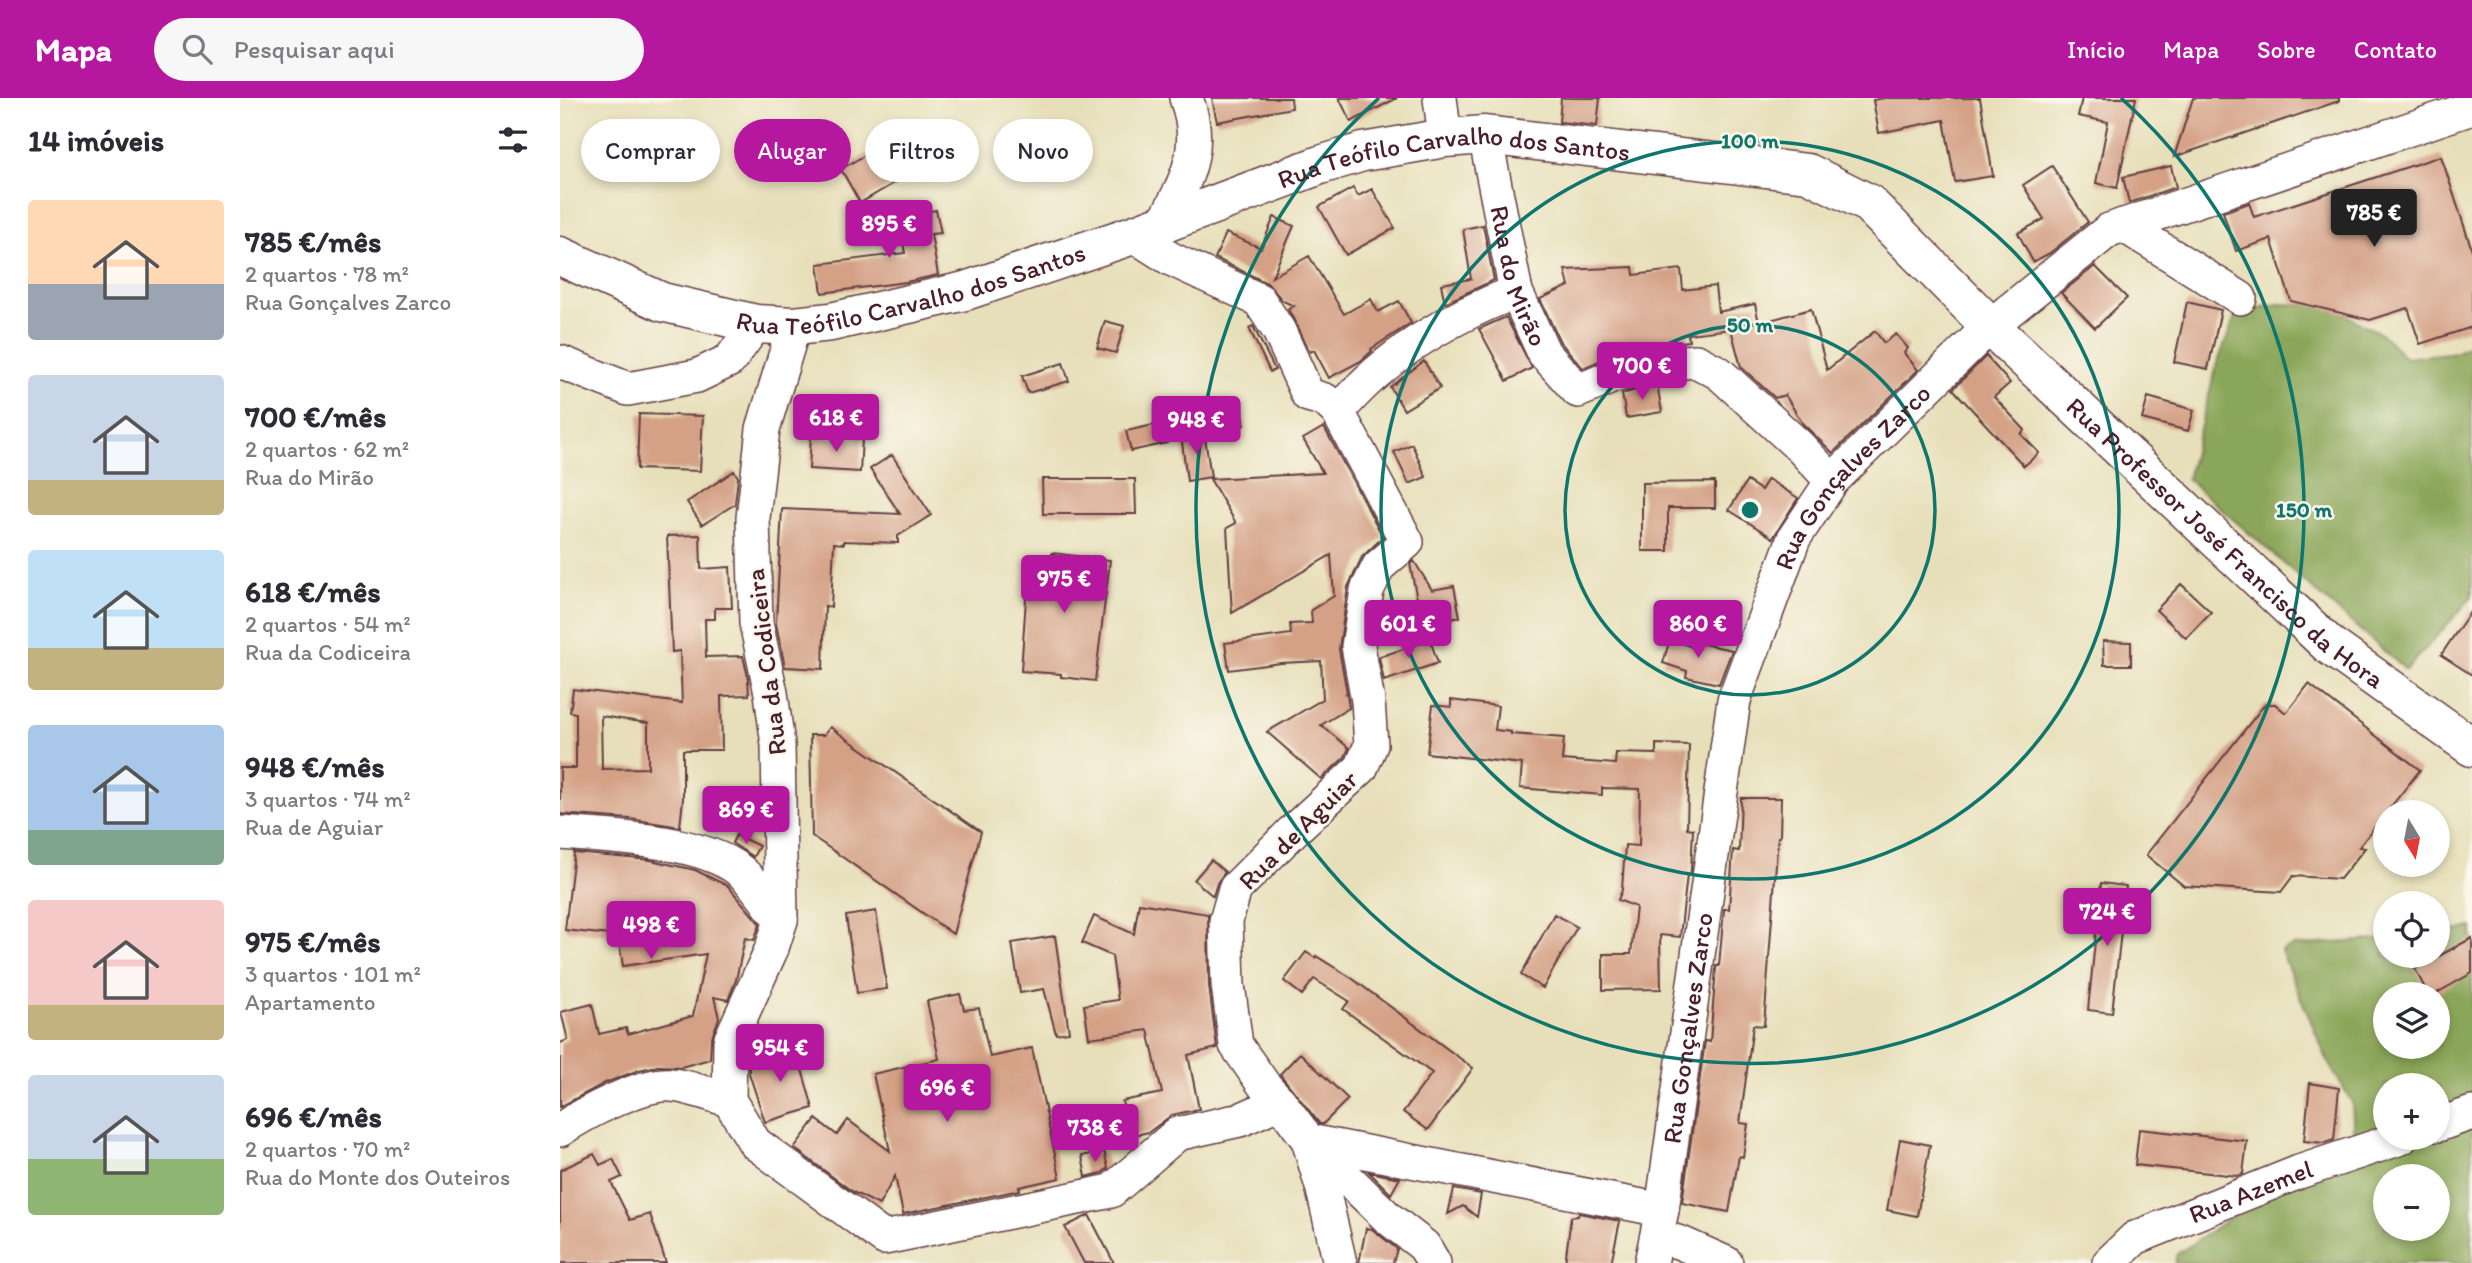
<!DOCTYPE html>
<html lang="pt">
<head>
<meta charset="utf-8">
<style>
  :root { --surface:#fff; --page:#f7f7f7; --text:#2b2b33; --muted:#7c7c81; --accent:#b5179e }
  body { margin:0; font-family:Itim,sans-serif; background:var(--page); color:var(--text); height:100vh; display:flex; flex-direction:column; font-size:26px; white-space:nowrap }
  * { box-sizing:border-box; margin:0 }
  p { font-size:23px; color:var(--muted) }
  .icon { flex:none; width:38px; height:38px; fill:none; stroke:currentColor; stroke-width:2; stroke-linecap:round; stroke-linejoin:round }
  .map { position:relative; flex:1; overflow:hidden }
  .sheet { display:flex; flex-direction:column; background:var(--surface); width:560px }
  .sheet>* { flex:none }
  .hud { position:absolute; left:21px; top:21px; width:665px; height:63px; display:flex; gap:14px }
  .needle { width:46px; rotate:170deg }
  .tools { position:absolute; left:1813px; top:702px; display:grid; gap:14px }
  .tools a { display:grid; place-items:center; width:77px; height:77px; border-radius:50%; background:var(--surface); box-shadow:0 4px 10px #0003; font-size:35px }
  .price { position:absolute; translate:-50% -60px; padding:0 16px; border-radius:7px; background:var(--accent); color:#fff; font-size:23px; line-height:46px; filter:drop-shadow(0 2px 4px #0008) }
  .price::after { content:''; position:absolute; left:50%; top:42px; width:21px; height:16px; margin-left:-10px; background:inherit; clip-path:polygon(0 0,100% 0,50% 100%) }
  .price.selected { background:#222; color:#fff }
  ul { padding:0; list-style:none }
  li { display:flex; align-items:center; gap:21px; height:175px; padding:0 28px }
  li span { display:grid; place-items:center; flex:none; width:196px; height:140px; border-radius:7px; color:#555 }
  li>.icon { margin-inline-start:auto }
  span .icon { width:84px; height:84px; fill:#fffc; stroke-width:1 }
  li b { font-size:30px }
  h2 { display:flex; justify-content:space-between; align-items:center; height:84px; padding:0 28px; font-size:30px }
  .pill { padding:0 24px; border-radius:32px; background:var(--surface); box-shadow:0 4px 10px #0003; font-size:24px; line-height:63px }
  .pill.selected { background:var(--accent); color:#fff }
  header { display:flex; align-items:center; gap:42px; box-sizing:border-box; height:98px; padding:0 35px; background:var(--accent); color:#fff }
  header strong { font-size:33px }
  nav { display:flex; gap:38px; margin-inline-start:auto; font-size:24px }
  .search { width:490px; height:63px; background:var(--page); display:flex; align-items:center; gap:18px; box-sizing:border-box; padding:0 24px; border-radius:38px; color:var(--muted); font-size:26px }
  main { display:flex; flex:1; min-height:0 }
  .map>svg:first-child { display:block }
</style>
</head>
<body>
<header>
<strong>Mapa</strong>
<div class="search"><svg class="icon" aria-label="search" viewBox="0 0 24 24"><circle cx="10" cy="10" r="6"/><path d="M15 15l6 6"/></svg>Pesquisar aqui</div>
<nav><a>Início</a><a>Mapa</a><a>Sobre</a><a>Contato</a></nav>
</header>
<main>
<section class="sheet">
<h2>14 imóveis<svg class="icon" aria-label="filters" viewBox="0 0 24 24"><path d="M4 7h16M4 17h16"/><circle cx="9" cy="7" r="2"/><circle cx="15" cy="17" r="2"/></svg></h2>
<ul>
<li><span style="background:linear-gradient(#ffd9b3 60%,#9aa5b1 0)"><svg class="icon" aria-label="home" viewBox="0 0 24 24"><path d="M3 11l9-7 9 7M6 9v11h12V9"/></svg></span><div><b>785 €/mês</b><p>2 quartos · 78 m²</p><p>Rua Gonçalves Zarco</p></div></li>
<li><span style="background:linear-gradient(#c9d6e8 75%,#c2b280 0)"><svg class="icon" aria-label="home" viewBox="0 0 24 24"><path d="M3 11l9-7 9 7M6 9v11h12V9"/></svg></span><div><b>700 €/mês</b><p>2 quartos · 62 m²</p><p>Rua do Mirão</p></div></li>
<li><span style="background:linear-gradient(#bfe0f5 70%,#c2b280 0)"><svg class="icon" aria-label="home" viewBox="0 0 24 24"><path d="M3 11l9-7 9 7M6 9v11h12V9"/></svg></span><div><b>618 €/mês</b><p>2 quartos · 54 m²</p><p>Rua da Codiceira</p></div></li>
<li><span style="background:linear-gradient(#a9c7e8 75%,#7fa58c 0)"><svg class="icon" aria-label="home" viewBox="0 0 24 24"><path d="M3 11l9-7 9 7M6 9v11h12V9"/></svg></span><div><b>948 €/mês</b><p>3 quartos · 74 m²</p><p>Rua de Aguiar</p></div></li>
<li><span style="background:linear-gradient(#f6c9c9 75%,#c2b280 0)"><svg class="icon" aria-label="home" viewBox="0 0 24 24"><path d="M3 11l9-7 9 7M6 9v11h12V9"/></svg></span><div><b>975 €/mês</b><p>3 quartos · 101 m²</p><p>Apartamento</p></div></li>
<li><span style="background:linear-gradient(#c9d6e8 60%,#8fb573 0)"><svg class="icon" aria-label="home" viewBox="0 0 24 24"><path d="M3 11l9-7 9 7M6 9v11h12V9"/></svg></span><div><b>696 €/mês</b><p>2 quartos · 70 m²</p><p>Rua do Monte dos Outeiros</p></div></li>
</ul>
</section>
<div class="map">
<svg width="1912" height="1165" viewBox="0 0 1912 1165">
  <rect width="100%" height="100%" fill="#fbf7ec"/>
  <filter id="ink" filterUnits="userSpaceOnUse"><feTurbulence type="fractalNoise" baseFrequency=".0143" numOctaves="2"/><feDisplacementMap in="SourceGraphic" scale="14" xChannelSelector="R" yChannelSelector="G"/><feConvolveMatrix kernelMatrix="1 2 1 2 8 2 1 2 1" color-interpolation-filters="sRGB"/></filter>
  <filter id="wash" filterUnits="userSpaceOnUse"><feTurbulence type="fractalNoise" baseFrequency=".00686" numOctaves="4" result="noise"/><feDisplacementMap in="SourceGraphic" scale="28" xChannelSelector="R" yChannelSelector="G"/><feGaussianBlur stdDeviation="1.57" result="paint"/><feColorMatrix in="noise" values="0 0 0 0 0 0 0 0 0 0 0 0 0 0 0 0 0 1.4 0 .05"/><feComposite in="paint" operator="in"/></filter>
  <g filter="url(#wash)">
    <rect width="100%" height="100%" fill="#e7dfb9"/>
    <path fill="#8aa658" stroke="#6a6242" stroke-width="2" fill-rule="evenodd" d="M1719 206 1766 207 1822 236 1846 260 1897 254 1912 246V499L1846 572 1627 381 1657 266 1677 214Z
      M1912 829V1165H1615L1617 1156 1685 1110 1794 1046 1792 1004 1770 968 1721 853 1733 848 1825 841V858H1878V837ZM1825 896H1878V948H1825ZM1825 987H1878V1040H1825ZM1825 1078H1878V1130H1825Z"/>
    <g id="blocks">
      <path fill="#d4a186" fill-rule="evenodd" d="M652 0H731L732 10 657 24Z
        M779 0H837L791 24Z
        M1001 0H1040L1037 28 999 24Z
        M1325 0H1420L1433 78 1395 84 1384 22 1319 35 1313 2Z
        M1522 0H1576L1557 90 1536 85 1548 24 1518 18Z
        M1633 0H1779V3L1614 59Z
        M343 35 356 58 330 74 336 84 300 105 281 71Z
        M1881 58 1912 152V229L1860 246 1848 210 1810 222 1731 203 1711 141 1676 153 1663 114 1689 105 1694 119Z
        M1492 68 1528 124 1490 155 1473 164 1458 135 1484 121 1463 87Z
        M1611 68 1616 89 1569 105 1563 79Z
        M793 90 798 98 812 91 835 130 786 157 759 109Z
        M376 112 381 135 371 136 378 177 346 184 262 195 258 166 345 155 338 120Z
        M714 119 734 128 712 179 749 158 784 216 811 201 818 214 839 203 851 225 811 251 812 253 801 263 769 280 754 252 750 254 728 211 734 208 723 203 707 185 655 160 666 135 701 150Z
        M923 127 934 182 885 205 881 186 911 181 903 131Z
        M1535 168 1567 200 1535 230 1501 195Z
        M1073 169 1074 177 1121 171 1123 192 1155 188 1158 214 1195 206 1199 225 1251 211 1267 272 1315 233 1324 245 1336 236 1348 250 1344 255 1358 272 1273 355 1243 326 1225 297 1215 300 1181 269 1171 231 1128 236 1129 243 1091 248 1056 256 1023 270 1000 244 980 201 1009 188 1005 172Z
        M1627 204 1661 212 1648 271 1614 264Z
        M946 219 972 270 947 283 919 231Z
        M545 223 564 228 556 255 537 250Z
        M693 228 715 272 710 274 689 230Z
        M1426 258 1450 285 1434 299 1465 332 1461 336 1479 355 1464 368 1393 291Z
        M864 263 880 290 844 312 830 289Z
        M503 265 509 283 468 295 462 278Z
        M1097 286 1102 314 1066 320 1062 296Z
        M1588 299 1634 312 1628 333 1582 321Z
        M681 306 685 327 659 333 655 311Z
        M79 316 143 318 140 373 77 371Z
        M603 325 607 345 571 353 566 333Z
        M764 329 823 439 802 459 788 489 779 551 787 595 785 596H787L789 610 761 627 789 650 785 659 761 681 707 634 763 601 761 563 721 565 669 572 665 545 731 536 730 526 752 525 751 512 774 498 771 457 672 515 667 430 676 425 650 381 763 375 743 341Z
        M644 333 651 379 627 383 621 336Z
        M251 338 302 341 300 374 249 371Z
        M852 346 866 379 849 386 834 354Z
        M332 357 371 417 338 438V445L284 443V446L274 445 271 509 265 508 263 571 225 569 216 526 222 411 340 416 310 371Z
        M174 373 178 379 175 406 142 427 127 404Z
        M482 381H575L576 416H483Z
        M1208 381 1238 400 1213 440 1169 412 1187 383 1201 392Z
        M1155 384V410H1108V453H1082V385Z
        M140 437 141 471 170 469 172 510H155V521H145L146 559 183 558 188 579 189 597 161 598 162 652H123V701L120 729 70 721 0 716V670H16V615L10 614 13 591 122 605 120 553 112 554 107 438ZM41 618 88 625V670L42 671Z
        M492 455 550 462 535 583 501 579V576L461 573 469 457 492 459Z
        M854 463 872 492 894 488 900 519 862 527 850 466Z
        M1621 486 1651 514 1626 540 1596 512Z
        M1912 511V577L1881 557Z
        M1110 541 1132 549 1133 544 1172 552 1159 586 1126 579 1127 573 1103 565Z
        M870 542 878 565 824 583 819 559Z
        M1543 543 1571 544V567H1544Z
        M1749 586 1860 672 1799 749 1805 750 1780 781 1733 778 1721 794 1624 788 1586 757 1705 606H1715L1726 615Z
        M891 602 938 608 935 632 951 634V636L1004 640 1002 662 1055 666 1056 655 1096 656V646L1129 647 1127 730 1133 731 1131 772 1130 777H1127L1120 839 1100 837 1101 891 1043 892V856H1071L1076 809 1058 802 1062 792 1065 747 1079 748 1080 691 1042 690V697L960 690 962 666 867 655 873 607 891 609Z
        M270 629 421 734 393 836 252 738 250 637H264Z
        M1181 700H1221L1220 739H1218L1204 928 1193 927 1180 1025 1188 1026 1183 1059 1179 1058 1169 1114 1122 1105 1145 943 1150 944 1156 870V868H1159L1164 811H1169L1173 752 1179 753Z
        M176 737 199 748 193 759 172 745Z
        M14 755 90 762 135 772 168 788 200 826 194 842 185 840 176 882 168 902 154 899 159 920 151 942 150 961 121 969 98 968 79 972 45 985 0 1009V945L8 942 1 914 32 906 39 936 66 930 68 936 133 918 146 856 63 868 58 838 5 832Z
        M651 762 665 774 657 785 653 798 634 782Z
        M1541 785 1566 788 1552 915 1528 912Z
        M579 805 648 816 649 888 657 950 628 957 639 1011 612 1017 589 1034 570 1038 562 1003 602 995 588 932 529 940 524 907 558 902 552 858 522 845 534 818 574 836Z
        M316 813 327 891 297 895 286 818Z
        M994 816 1017 829 983 890 961 877Z
        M495 838 509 934 496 936 484 891 460 895 452 845Z
        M1912 840V875L1875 896H1868L1855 871Z
        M746 854 755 860 756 858 793 881 913 970 868 1032 843 1014 872 975 783 911 789 903 754 881 742 897 724 883Z
        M400 896 404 912 419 910 430 959 472 950 500 1080 459 1089 460 1092 343 1116 335 1078 319 1107 293 1094 234 1050 256 1021 277 1037 288 1022 330 1053 313 976 379 961 367 903Z
        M235 947 253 1010 205 1024 189 975V961Z
        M740 955 788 1001 763 1026H760L720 976Z
        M1750 985 1779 990 1774 1042 1764 1045 1744 1043Z
        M1579 1031 1687 1043 1683 1076 1677 1078 1575 1067Z
        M1340 1041 1370 1047 1357 1118 1327 1112Z
        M544 1053 548 1070 542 1075 526 1079 522 1058Z
        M34 1056 40 1067 53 1061 62 1079 51 1084 70 1122 90 1116 106 1165H0V1072Z
        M809 1074 840 1080 831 1096Z
        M894 1091 921 1096 917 1119 903 1108 888 1116Z
        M1019 1115 1060 1123 1051 1165H1005L1011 1119 1018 1118Z
        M529 1117 554 1165H524L505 1129Z
        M806 1130 812 1131 837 1151 833 1165H799Z"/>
    </g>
  </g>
  <g filter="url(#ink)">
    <use href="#blocks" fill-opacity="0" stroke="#623c40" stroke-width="2"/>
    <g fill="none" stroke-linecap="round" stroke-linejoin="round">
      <g stroke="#623c40" stroke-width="36">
        <g id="minor">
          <path d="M880 0 885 40"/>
          <path id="s1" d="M925 37 956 194 984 255 1018 293 1054 278 1098 266 1136 263 1159 275 1240 349 1272 383"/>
          <path d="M603 126C626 83 645 50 626 0"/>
          <path d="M1563 127 1680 200"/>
          <path d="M573 137 611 161 699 202 719 233 748 297 765 302 778 314 847 444 819 468 807 492 798 548 808 603 811 647 801 670 735 731 675 791 666 823 668 887 676 947 704 987 720 1004 749 1043 1102 1112"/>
          <path d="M0 264 68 291 137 278 170 262 196 226"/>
          <path d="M778 314C824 258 890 219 956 194"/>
          <path d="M0 735C50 739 138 741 179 772 194 783 209 808 221 822L212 850 170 943 169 1002 195 1045 324 1140 551 1093 617 1036 680 1022 720 1004"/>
          <path d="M221 822 218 647 211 595 196 525 193 420 203 331 234 228"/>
          <path d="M1878 1027 1912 1015"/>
          <path d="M0 1032C23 1016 83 984 111 987 128 988 151 997 169 1002"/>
          <path d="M749 1043 828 1120 864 1148 874 1165"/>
          <path d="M749 1045 763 1092 780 1165"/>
          <path d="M1097 1138 1121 1145 1166 1165"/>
          <path id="s2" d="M1091 1165 1102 1112 1174 602 1234 440 1272 383 1430 228 1549 132 1912 10"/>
          <path id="s3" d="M1549 1165 1575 1140 1739 1074 1841 1040"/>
        </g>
      </g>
      <g stroke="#623c40" stroke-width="41">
        <g id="major">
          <path id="s4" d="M0 158 102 204 196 226 234 228 271 224 405 193 573 137 760 67 803 54 885 40 925 37 1248 75 1308 105 1430 228 1769 547 1912 649"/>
        </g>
      </g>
      <use href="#minor" stroke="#fff" stroke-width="33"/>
      <use href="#major" stroke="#fff" stroke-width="38"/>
    </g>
  </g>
  <g fill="none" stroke="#0f766e" stroke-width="3.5">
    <circle cx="1190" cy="412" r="185"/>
    <circle cx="1190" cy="412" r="369"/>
    <path d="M1561 0A554 554 0 1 1 819 0"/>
  </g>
  <g text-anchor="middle" stroke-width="5" stroke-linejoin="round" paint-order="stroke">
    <g font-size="26" fill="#4a1f2b" stroke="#fbf7ec">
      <text dy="9" stroke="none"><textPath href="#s4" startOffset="933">Rua Teófilo Carvalho dos Santos</textPath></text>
      <text dy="9" stroke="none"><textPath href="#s1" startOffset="145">Rua do Mirão</textPath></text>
      <text dy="9" stroke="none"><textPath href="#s4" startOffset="368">Rua Teófilo Carvalho dos Santos</textPath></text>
      <text dy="9" stroke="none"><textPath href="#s2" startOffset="826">Rua Gonçalves Zarco</textPath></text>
      <text dy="9" stroke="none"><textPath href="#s4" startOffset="1852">Rua Professor José Francisco da Hora</textPath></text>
      <text transform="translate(206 564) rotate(-97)" y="9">Rua da Codiceira</text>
      <text transform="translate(738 732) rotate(-45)" y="9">Rua de Aguiar</text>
      <text dy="9" stroke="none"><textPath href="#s2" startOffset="238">Rua Gonçalves Zarco</textPath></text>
      <text dy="9" stroke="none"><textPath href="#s3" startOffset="161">Rua Azemel</textPath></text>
    </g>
  </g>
  <circle cx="1190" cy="412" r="10" fill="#0f766e" stroke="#fbf7ec" stroke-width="3.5"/>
  <g font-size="21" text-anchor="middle" font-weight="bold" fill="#0f766e" stroke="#fbf7ec" stroke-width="5" stroke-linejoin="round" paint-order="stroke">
    <text x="1190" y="50">100 m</text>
    <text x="1190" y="234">50 m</text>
    <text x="1744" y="419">150 m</text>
  </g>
</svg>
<div class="tools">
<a><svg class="needle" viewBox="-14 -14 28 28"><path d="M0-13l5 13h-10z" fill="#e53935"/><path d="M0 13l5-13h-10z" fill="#7c7c81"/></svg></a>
<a><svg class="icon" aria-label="locate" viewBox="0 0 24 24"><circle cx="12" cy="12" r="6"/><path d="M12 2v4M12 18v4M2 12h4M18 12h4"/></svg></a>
<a><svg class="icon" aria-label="layers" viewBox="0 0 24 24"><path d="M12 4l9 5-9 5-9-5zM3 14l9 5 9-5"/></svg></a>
<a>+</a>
<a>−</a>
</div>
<b class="price selected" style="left:1814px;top:151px">785 €</b>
<b class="price" style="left:329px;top:162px">895 €</b>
<b class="price" style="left:1082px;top:304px">700 €</b>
<b class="price" style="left:276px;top:356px">618 €</b>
<b class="price" style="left:636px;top:358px">948 €</b>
<b class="price" style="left:504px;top:517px">975 €</b>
<b class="price" style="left:848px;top:562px">601 €</b>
<b class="price" style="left:1138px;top:562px">860 €</b>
<b class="price" style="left:186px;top:748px">869 €</b>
<b class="price" style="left:1547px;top:850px">724 €</b>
<b class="price" style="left:91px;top:863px">498 €</b>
<b class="price" style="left:220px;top:986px">954 €</b>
<b class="price" style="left:387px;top:1026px">696 €</b>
<b class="price" style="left:535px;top:1066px">738 €</b>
<div class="hud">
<a class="pill">Comprar</a>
<a class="pill selected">Alugar</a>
<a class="pill">Filtros</a>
<a class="pill">Novo</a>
</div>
</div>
</main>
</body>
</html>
